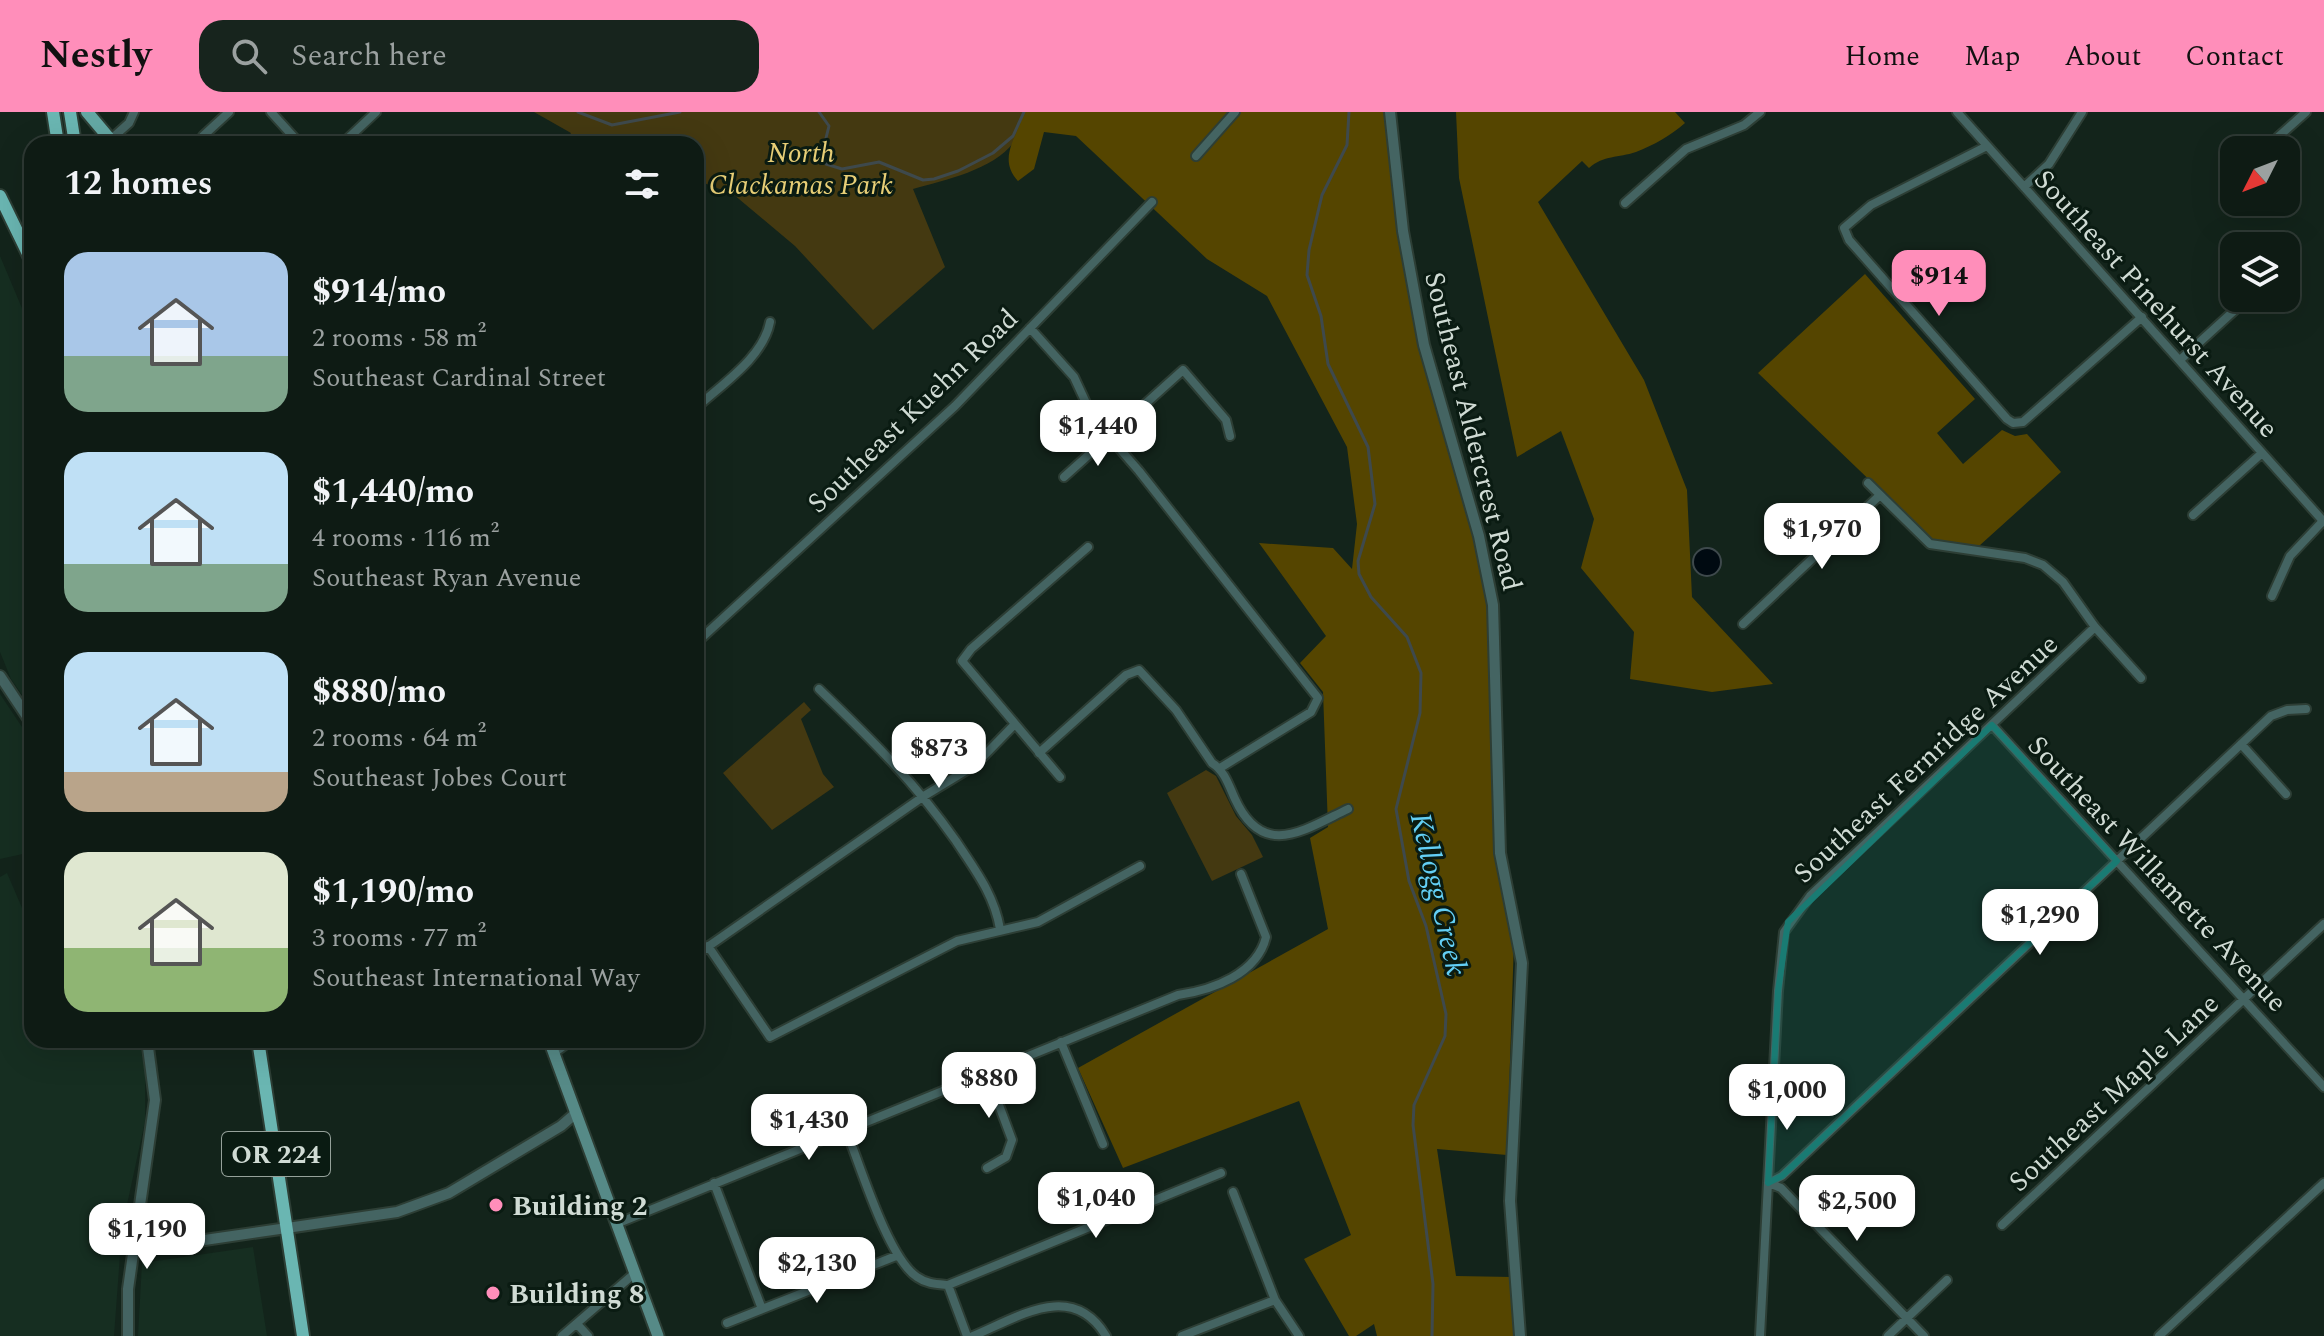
<!DOCTYPE html>
<html lang="en">
<head>
<meta charset="utf-8">
<style>
  :root { --surface:#0e1b14; --page:#17241d; --text:#f1f3f6; --muted:#9ba1a0; --line:#2e3934; --accent:#ff8eba }
  body { margin:0; font-family:Spectral,serif; background:var(--page); color:var(--text); height:100vh; display:flex; flex-direction:column; font-size:30px; white-space:nowrap }
  * { box-sizing:border-box; margin:0 }
  p { font-size:26px; color:var(--muted) }
  .icon { flex:none; width:44px; height:44px; fill:none; stroke:currentColor; stroke-width:2; stroke-linecap:round; stroke-linejoin:round }
  .map { position:relative; flex:1; overflow:hidden }
  .sheet { position:absolute; left:24px; top:24px; width:680px; height:912px; display:flex; flex-direction:column; background:var(--surface); border-radius:24px; box-shadow:0 8px 32px #0002,0 0 0 2px var(--line) }
  .sheet>* { flex:none }
  .needle { width:52px; rotate:228deg }
  .controls { position:absolute; left:2220px; top:24px; display:grid; gap:16px }
  .controls a { display:grid; place-items:center; width:80px; height:80px; border-radius:16px; background:var(--surface); box-shadow:0 8px 32px #0002,0 0 0 2px var(--line); font-size:40px }
  .price { position:absolute; translate:-50% -68px; padding:0 18px; border-radius:16px; background:#fff; color:#222; font-size:26px; line-height:52px; filter:drop-shadow(0 2px 4px #0008) }
  .price::after { content:''; position:absolute; left:50%; top:48px; width:24px; height:18px; margin-left:-12px; background:inherit; clip-path:polygon(0 0,100% 0,50% 100%) }
  .price.active { background:var(--accent); color:#111 }
  ul { padding:0; list-style:none }
  li { display:flex; align-items:center; gap:24px; height:200px; padding:0 40px }
  li span { display:grid; place-items:center; flex:none; width:224px; height:160px; border-radius:24px; color:#555 }
  li>.icon { margin-inline-start:auto }
  span .icon { width:96px; height:96px; fill:#fffc; stroke-width:1 }
  li b { font-size:34px }
  h2 { display:flex; justify-content:space-between; align-items:center; height:96px; padding:0 40px; font-size:34px }
  header { display:flex; align-items:center; gap:48px; box-sizing:border-box; height:112px; padding:0 40px; background:var(--accent); color:#111 }
  header strong { font-size:38px }
  nav { display:flex; gap:44px; margin-inline-start:auto; font-size:28px }
  .search { width:560px; height:72px; background:var(--page); display:flex; align-items:center; gap:20px; box-sizing:border-box; padding:0 28px; border-radius:24px; color:var(--muted); font-size:30px }
  .map>svg:first-child { display:block }
</style>
</head>
<body>
<header>
<strong>Nestly</strong>
<div class="search"><svg class="icon" aria-label="search" viewBox="0 0 24 24"><circle cx="10" cy="10" r="6"/><path d="M15 15l6 6"/></svg>Search here</div>
<nav><a>Home</a><a>Map</a><a>About</a><a>Contact</a></nav>
</header>
<div class="map">
<svg width="2324" height="1224" viewBox="0 0 2324 1224">
  <rect width="100%" height="100%" fill="#13241b"/>
  <path fill="#162e21" d="M0 144 32 220V597L11 567 0 540Z
    M0 582 32 630V740L0 747Z
    M7 761 32 819V928H139L145 960V1009L122 1116 114 1224H0V765Z
    M253 1135 267 1224H138L142 1151Z"/>
  <path fill="#443911" d="M534 0H1024C1021 10 1020 21 1014 30 993 58 945 68 913 77L945 155 873 218 795 134 733 82 696 68V32H599L579 25 575 32H565L571 21Z
    M804 590 811 598 801 607 823 662 834 675 772 718 723 661Z
    M1206 658 1216 664 1236 704 1252 723 1263 745 1212 769 1167 681Z"/>
  <path fill="#554500" d="M1024 0H1386L1414 210 1486 469 1499 762 1514 828 1507 1043 1437 1037 1456 1164 1512 1165 1516 1224H1377L1374 1212 1356 1224H1349L1304 1147 1351 1123 1299 989 1123 1056 1078 956 1328 817 1310 726 1328 715 1323 580 1300 551 1326 524 1259 431 1333 436 1352 457 1357 412 1347 335 1267 184 1207 147 1076 24 1044 20 1034 57 1018 69C997 46 1017 26 1024 0Z
    M1456 0H1675L1685 11C1670 24 1654 33 1636 40 1618 46 1604 43 1589 56L1582 49 1538 90 1644 268 1687 378 1692 485 1773 572 1712 580 1630 567 1634 520 1581 456 1594 407 1561 319 1517 345 1459 66Z
    M1865 162 1975 287 1937 321 1963 352 2002 318 2015 324 2027 322 2061 360 1979 434 1931 427 1758 261Z"/>
  <path fill="#000a11" stroke="#3e494c" stroke-width="2" d="M1693 450a14 14 0 1 1 28 0a14 14 0 1 1-28 0Z"/>
  <g fill="none" stroke-linecap="round" stroke-linejoin="round">
    <path stroke="#3e494c" stroke-width="3" d="M578 0 612 13 680 0
      M819 0 829 14 822 42 826 52 842 57 879 50 923 68 934 67 958 59 993 41 1013 24 1024 0
      M1349 0 1347 33 1322 83 1309 138 1307 163 1321 204 1328 252 1368 335 1375 392 1358 449 1359 462 1371 485 1407 525 1421 561 1420 601 1396 697 1409 769 1426 814 1446 902 1445 924 1414 993 1413 1013 1433 1172 1432 1224"/>
    <g stroke="#2d3e35" stroke-width="12">
      <path id="minor" d="M271 0 300 32
        M1957 0 2324 410
        M2278 25 2306 0
        M110 28 129 11 134 0
        M205 32 203 24 229 0
        M342 32 376 0
        M1987 34 1871 93 1844 116 1849 128 2007 307 2013 311 2023 310 2142 205
        M1196 44 1235 0
        M2024 75 2049 52 2082 0
        M1625 91 1686 37 1744 13 1760 0
        M1030 216 1074 265 1093 306 1139 359 1318 586 1311 600 1220 656
        M2180 248 2248 186
        M696 296C722 272 763 246 770 210
        M1064 365 1183 258 1226 308 1230 324
        M1868 371 1930 432 2025 446 2043 453 2063 470 2095 515 2141 566
        M2193 403 2262 341
        M2272 484 2290 444 2323 409
        M1743 512 1879 384
        M696 531 955 294 1152 90
        M819 577C872 628 913 668 956 729 975 758 994 782 1000 817
        M1992 613 2324 975
        M2241 632 2286 682
        M1039 641 1126 563 1139 558 1176 598 1212 651C1225 659 1229 674 1235 687 1263 748 1304 718 1348 697
        M1060 665 962 549 971 537 1088 435
        M708 834 770 925 957 829 1038 810 1140 754
        M696 843 924 684 975 653 1014 613
        M1061 930 1103 1032
        M554 941 572 928
        M987 961 1012 1028 1006 1045 987 1056
        M846 1018C860 1053 888 1146 917 1165 927 1172 936 1172 948 1173L1221 1061
        M714 1071 762 1197
        M1768 1071 1782 1064 2271 604 2287 598 2306 597
        M1769 1071 1781 1076 1924 1224
        M1233 1080 1275 1188 1299 1224
        M616 1112 1178 883C1213 878 1257 862 1266 825L1241 762
        M2002 1113 2324 812
        M948 1173 967 1224
        M727 1211 896 1144
        M577 1212 588 1224
        M562 1224 635 1161
        M973 1224C1019 1205 1072 1168 1106 1224
        M1182 1224 1275 1188
        M1760 1224 1778 879 1784 820 1810 784 2095 515
        M1888 1224 1947 1168
        M2159 1224 2324 1071"/>
    </g>
    <g stroke="#2d3e35" stroke-width="14">
      <path id="tertiary" d="M1390 0 1403 119 1424 233 1479 424 1493 493 1500 741 1522 851 1510 1089 1520 1224
        M0 564 32 612
        M133 1130 184 1131 397 1100 449 1081 561 1014 576 1001
        M128 1224V1177L155 988 147 928"/>
    </g>
    <g stroke="#2d3e35" stroke-width="15">
      <path id="secondary" d="M549 928 658 1224"/>
    </g>
    <g stroke="#2d3e35" stroke-width="16">
      <path id="primary" d="M87 0 114 32"/>
    </g>
    <g stroke="#2d3e35" stroke-width="16">
      <path id="trunk" d="M53 0 58 32
        M70 0 75 32
        M0 84 32 150
        M258 928 303 1224"/>
    </g>
    <use href="#minor" stroke="#446462" stroke-width="8"/>
    <use href="#tertiary" stroke="#446462" stroke-width="10"/>
    <use href="#secondary" stroke="#568a87" stroke-width="11"/>
    <use href="#primary" stroke="#64a8a4" stroke-width="12"/>
    <use href="#trunk" stroke="#6ab6b2" stroke-width="12"/>
  </g>
  <path fill="#197b73" fill-opacity="0.2" stroke="#197b73" stroke-width="6" stroke-linejoin="round" d="M1992 613 2117 749 1782 1064 1768 1071 1778 879 1788 810Z"/>
  <g fill="#ff8eba" stroke="#0a1b12" stroke-width="3">
    <circle cx="496" cy="1093" r="8"/>
    <circle cx="493" cy="1181" r="8"/>
  </g>
  <g text-anchor="middle" stroke-width="6" stroke-linejoin="round" paint-order="stroke">
    <rect fill="#0a1b12" stroke="#95a19a" stroke-width="2" x="222" y="1020" width="108" height="44" rx="6"/>
    <g font-size="26" font-weight="bold" fill="#d0dbd4">
      <text x="276" y="1051">OR 224</text>
    </g>
    <g font-size="28" font-style="italic" fill="#e7ce76" stroke="#0a1b12">
      <text x="801" y="50">North<tspan x="801" dy="32">Clackamas Park</tspan></text>
    </g>
    <g font-size="28" fill="#d0dbd4" stroke="#0a1b12">
      <text transform="translate(2157 191) rotate(48)" y="10">Southeast Pinehurst Avenue</text>
      <text transform="translate(912 298) rotate(-44)" y="10">Southeast Kuehn Road</text>
      <text transform="translate(1474 319) rotate(76)" y="10">Southeast Aldercrest Road</text>
      <text transform="translate(1925 646) rotate(-43)" y="10">Southeast Fernridge Avenue</text>
      <text transform="translate(2158 761) rotate(47)" y="10">Southeast Willamette Avenue</text>
      <text transform="translate(2113 980) rotate(-43)" y="10">Southeast Maple Lane</text>
    </g>
    <g font-size="28" font-weight="bold" fill="#d0dbd4" stroke="#0a1b12" text-anchor="start">
      <text x="512" y="1103">Building 2</text>
      <text x="509" y="1191">Building 8</text>
    </g>
    <g font-size="30" font-style="italic" fill="#63cff5" stroke="#0a1b12">
      <text transform="translate(1439 782) rotate(77)" y="10">Kellogg Creek</text>
    </g>
  </g>
</svg>
<div class="controls">
<a><svg class="needle" viewBox="-14 -14 28 28"><path d="M0-13l5 13h-10z" fill="#e53935"/><path d="M0 13l5-13h-10z" fill="#9ba1a0"/></svg></a>
<a><svg class="icon" aria-label="layers" viewBox="0 0 24 24"><path d="M12 4l9 5-9 5-9-5zM3 14l9 5 9-5"/></svg></a>
</div>
<b class="price active" style="left:1939px;top:206px">$914</b>
<b class="price" style="left:1098px;top:356px">$1,440</b>
<b class="price" style="left:1822px;top:459px">$1,970</b>
<b class="price" style="left:939px;top:678px">$873</b>
<b class="price" style="left:2040px;top:845px">$1,290</b>
<b class="price" style="left:989px;top:1008px">$880</b>
<b class="price" style="left:1787px;top:1020px">$1,000</b>
<b class="price" style="left:809px;top:1050px">$1,430</b>
<b class="price" style="left:1096px;top:1128px">$1,040</b>
<b class="price" style="left:1857px;top:1131px">$2,500</b>
<b class="price" style="left:147px;top:1159px">$1,190</b>
<b class="price" style="left:817px;top:1193px">$2,130</b>
<section class="sheet">
<h2>12 homes<svg class="icon" aria-label="filters" viewBox="0 0 24 24"><path d="M4 7h16M4 17h16"/><circle cx="9" cy="7" r="2"/><circle cx="15" cy="17" r="2"/></svg></h2>
<ul>
<li><span style="background:linear-gradient(#a9c7e8 65%,#7fa58c 0)"><svg class="icon" aria-label="home" viewBox="0 0 24 24"><path d="M3 11l9-7 9 7M6 9v11h12V9"/></svg></span><div><b>$914/mo</b><p>2 rooms · 58 m²</p><p>Southeast Cardinal Street</p></div></li>
<li><span style="background:linear-gradient(#bfe0f5 70%,#7fa58c 0)"><svg class="icon" aria-label="home" viewBox="0 0 24 24"><path d="M3 11l9-7 9 7M6 9v11h12V9"/></svg></span><div><b>$1,440/mo</b><p>4 rooms · 116 m²</p><p>Southeast Ryan Avenue</p></div></li>
<li><span style="background:linear-gradient(#bfe0f5 75%,#b9a48a 0)"><svg class="icon" aria-label="home" viewBox="0 0 24 24"><path d="M3 11l9-7 9 7M6 9v11h12V9"/></svg></span><div><b>$880/mo</b><p>2 rooms · 64 m²</p><p>Southeast Jobes Court</p></div></li>
<li><span style="background:linear-gradient(#dfe7d0 60%,#8fb573 0)"><svg class="icon" aria-label="home" viewBox="0 0 24 24"><path d="M3 11l9-7 9 7M6 9v11h12V9"/></svg></span><div><b>$1,190/mo</b><p>3 rooms · 77 m²</p><p>Southeast International Way</p></div></li>
</ul>
</section>
</div>
</body>
</html>
